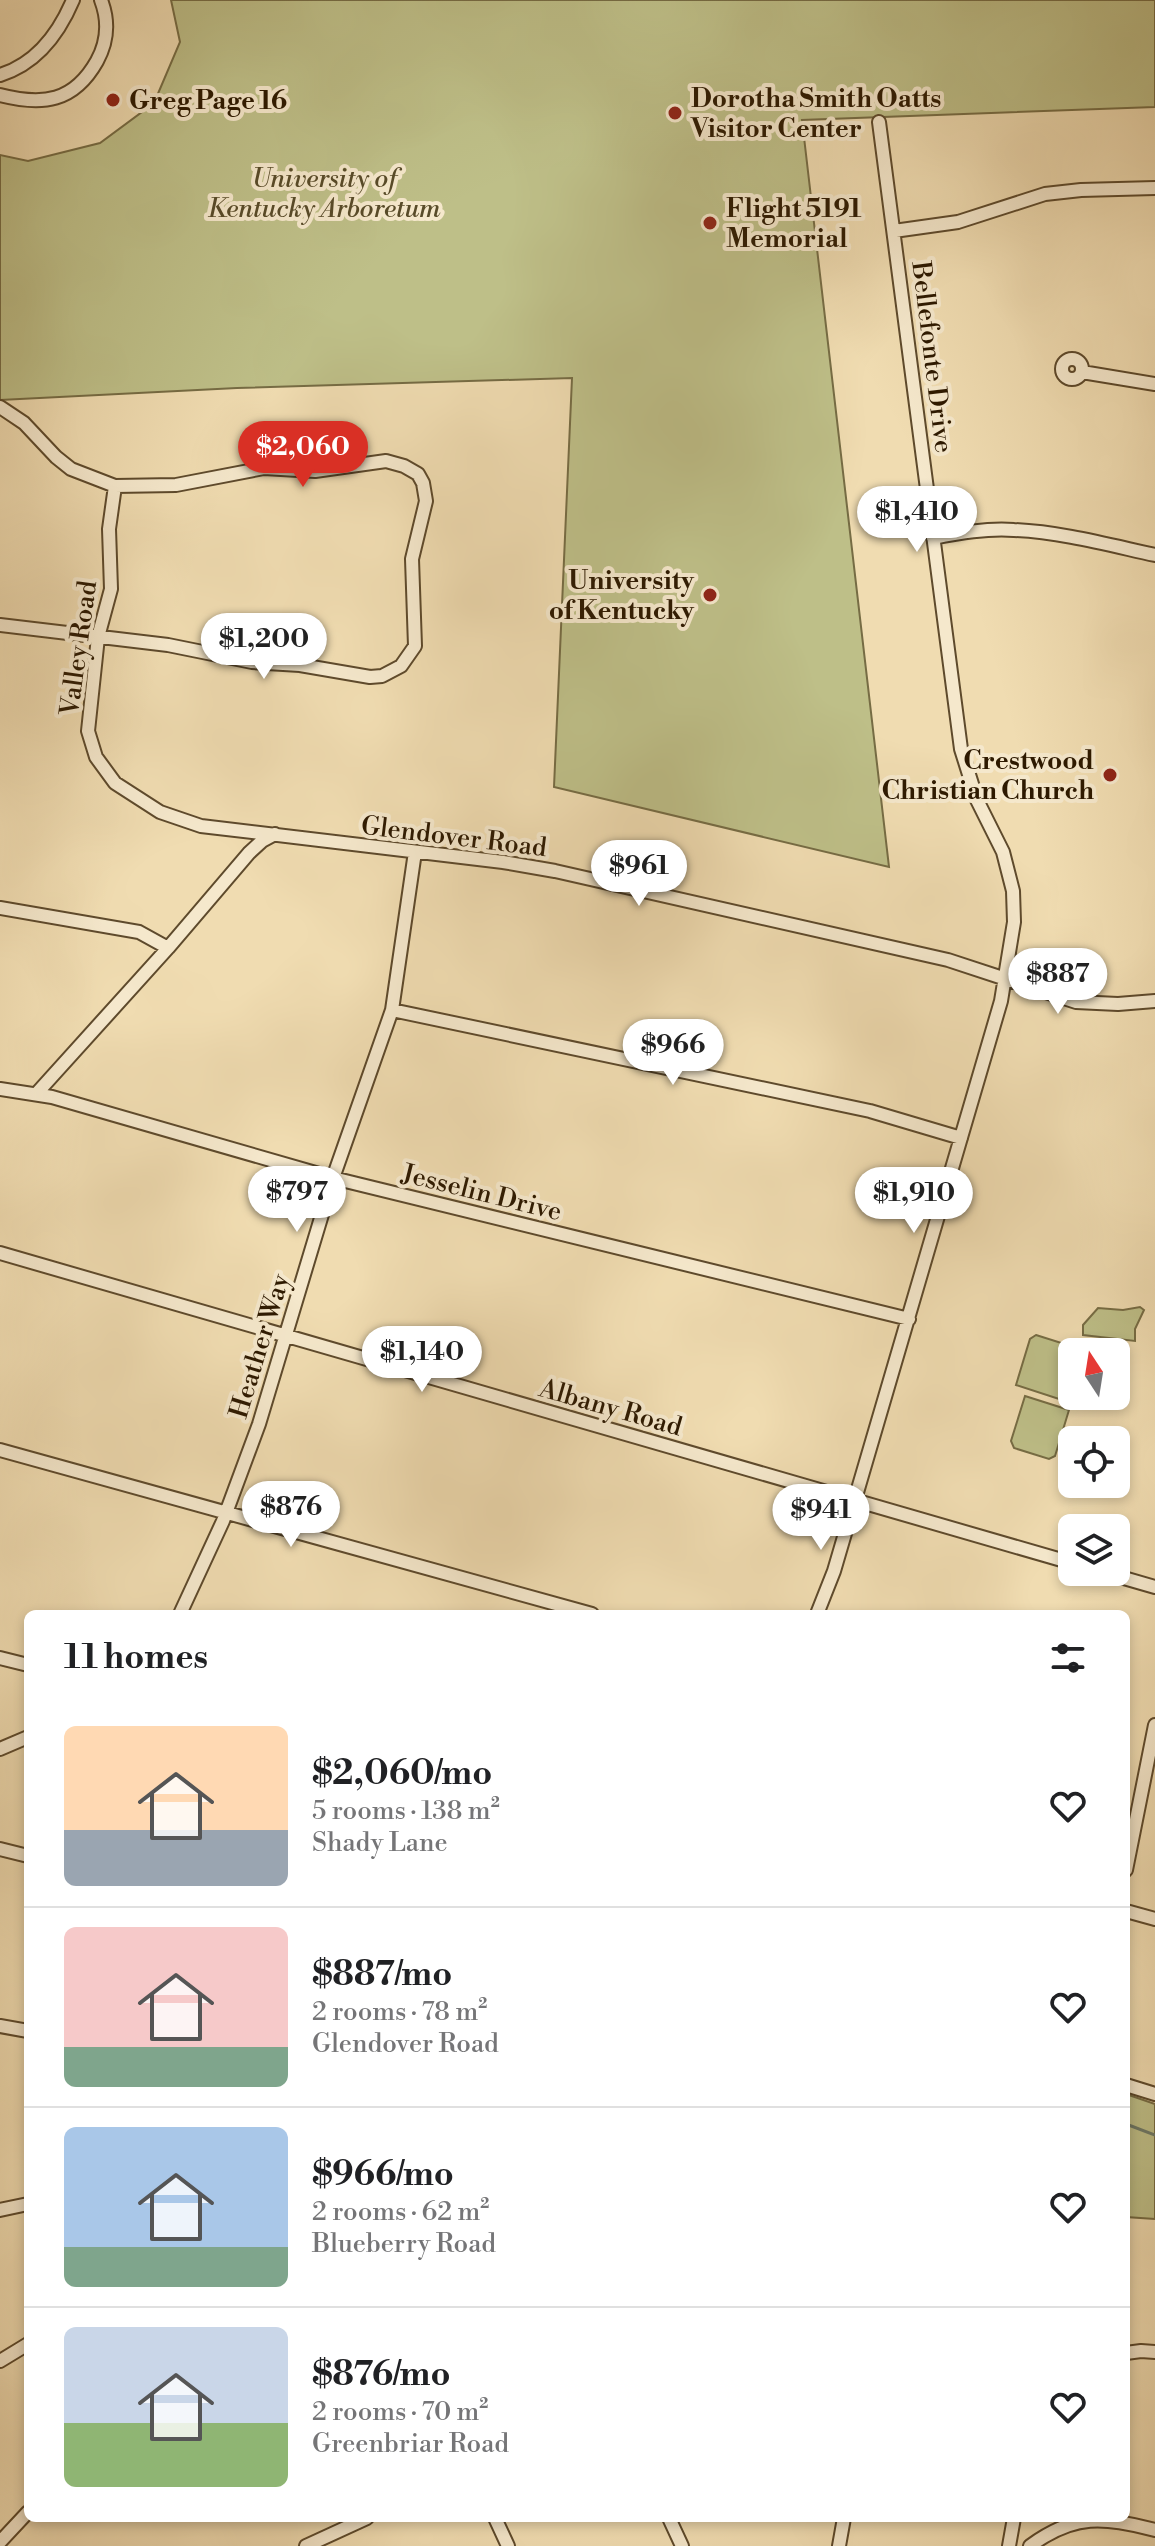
<!DOCTYPE html>
<html lang="en">
<head>
<meta charset="utf-8">
<style>
  :root { --surface:#fff; --page:#f6f6f6; --text:#202124; --muted:#757577; --line:#e0e0e0; --accent:#d93025 }
  body { margin:0; font-family:"Libre Bodoni",serif; background:var(--page); color:var(--text); height:100vh; display:flex; flex-direction:column; font-size:30px; white-space:nowrap }
  * { box-sizing:border-box; margin:0 }
  p { font-size:26px; color:var(--muted) }
  .icon { flex:none; width:44px; height:44px; fill:none; stroke:currentColor; stroke-width:2; stroke-linecap:round; stroke-linejoin:round }
  .map { position:relative; flex:1; overflow:hidden }
  .drawer { position:absolute; left:24px; top:1610px; width:1106px; height:912px; display:flex; flex-direction:column; background:var(--surface); border-radius:12px; box-shadow:0 4px 12px #0003 }
  .drawer>* { flex:none }
  .needle { width:52px; rotate:348deg }
  .fabs { position:absolute; left:1058px; top:1338px; display:grid; gap:16px }
  .fabs a { display:grid; place-items:center; width:72px; height:72px; border-radius:12px; background:var(--surface); box-shadow:0 4px 12px #0003; font-size:40px }
  .price { position:absolute; translate:-50% -68px; padding:0 18px; border-radius:28px; background:#fff; color:#222; font-size:26px; line-height:52px; filter:drop-shadow(0 2px 4px #0008) }
  .price::after { content:''; position:absolute; left:50%; top:48px; width:24px; height:18px; margin-left:-12px; background:inherit; clip-path:polygon(0 0,100% 0,50% 100%) }
  .price.current { background:var(--accent); color:#fff }
  ul { padding:0; list-style:none }
  li { display:flex; align-items:center; gap:24px; height:200px; padding:0 40px }
  li+li { border-top:2px solid var(--line) }
  li span { display:grid; place-items:center; flex:none; width:224px; height:160px; border-radius:12px; color:#555 }
  li>.icon { margin-inline-start:auto }
  span .icon { width:96px; height:96px; fill:#fffc; stroke-width:1 }
  li b { font-size:34px }
  h2 { display:flex; justify-content:space-between; align-items:center; height:96px; padding:0 40px; font-size:34px }
  .map>svg:first-child { display:block }
</style>
</head>
<body>
<div class="map">
<svg width="1155" height="2546" viewBox="0 0 1155 2546">
  <rect width="100%" height="100%" fill="#f0dcb1"/>
  <filter id="stains"><feTurbulence type="fractalNoise" baseFrequency=".0025" numOctaves="4"/><feColorMatrix values="0 0 0 0 .2 0 0 0 0 .09 0 0 0 0 .02 0 0 0 .5 -.17"/></filter>
  <radialGradient id="worn" r=".72"><stop offset=".6" stop-color="#630" stop-opacity="0"/><stop offset="1" stop-color="#630" stop-opacity=".3"/></radialGradient>
  <path fill="#bebf88" stroke="#766c44" stroke-width="2" d="M171 0H1155V107L802 120 889 867 554 787 572 378 237 388 0 400V155L28 161 100 143 154 103 180 42Z
    M1140 1307 1144 1310 1135 1329V1341L1083 1335V1325L1098 1308 1123 1310Z
    M1036 1335 1071 1346 1073 1352 1059 1399 1016 1385 1030 1339Z
    M1025 1396 1069 1410 1055 1456 1049 1459 1014 1448 1011 1441Z
    M1126 2094 1155 2104V2219L1126 2217Z"/>
  <g fill="none" stroke-linecap="round" stroke-linejoin="round">
    <path stroke="#6e7a68" stroke-width="3" d="M1126 2124 1155 2135"/>
    <g stroke="#5e4a2c" stroke-width="16">
      <path id="minor" d="M0 75C36 64 59 33 73 0
        M0 95C43 106 74 102 97 61 108 41 109 21 101 0
        M894 231 958 222 1045 194 1081 190 1155 188
        M1062 369a10 10 0 1 1 20 0a10 10 0 1 1-20 0Z
        M1082 372 1155 384
        M0 407 24 423 56 457 71 469 115 486 176 485 264 468 315 471 386 461 404 466 418 474 423 483 426 501 412 559 415 646 401 666 382 676 370 677 300 665 252 662 168 645 0 625
        M115 486 109 529 111 589 98 637 88 731 96 757 115 783 160 812 201 826 503 862 555 871 948 960 1076 1002 1118 1004 1155 1001
        M933 538C959 533 987 528 1014 530 1061 532 1109 545 1155 555
        M0 908 139 932 168 948
        M392 1010 870 1111 961 1138
        M0 1089 52 1097 333 1178 909 1319
        M37 1093 168 948 249 853 262 841 275 834
        M0 1253 1072 1563
        M0 1450 592 1614
        M1103 1572 1155 1587
        M180 1614 223 1521 259 1424 333 1178 392 1010 415 852
        M817 1614 834 1571 1001 1001 1014 922 1013 891 1003 852 977 800 961 749 879 122
        M0 1658 28 1665
        M0 1749 28 1737
        M0 1849 28 1856
        M1126 1870 1155 1725
        M1126 1911 1155 1919
        M0 2026 28 2031
        M1126 2085 1155 2094
        M0 2210 28 2204
        M1126 2353 1141 2351 1155 2352
        M0 2361 28 2344
        M495 2518 508 2546
        M669 2518 682 2546
        M0 2542 28 2512
        M306 2546 367 2518
        M839 2546 844 2518
        M1009 2546 1014 2518
        M1030 2546C1075 2513 1103 2517 1155 2530"/>
    </g>
    <use href="#minor" stroke="#f5e8cc" stroke-width="12"/>
  </g>
  <g fill="#8f2418" stroke="#f5e8cc" stroke-width="3">
    <circle cx="113" cy="100" r="8"/>
    <circle cx="675" cy="113" r="8"/>
    <circle cx="710" cy="223" r="8"/>
    <circle cx="710" cy="595" r="8"/>
    <circle cx="1110" cy="775" r="8"/>
  </g>
  <g text-anchor="middle" stroke-width="8" stroke-linejoin="round" paint-order="stroke">
    <g font-size="26" font-weight="bold" fill="#2d1900" stroke="#f5e8cc" text-anchor="start">
      <text x="691" y="107">Dorotha Smith Oatts<tspan x="691" dy="30">Visitor Center</tspan></text>
      <text x="129" y="109">Greg Page 16</text>
      <text x="726" y="217">Flight 5191<tspan x="726" dy="30">Memorial</tspan></text>
      <text x="694" y="589" text-anchor="end">University<tspan x="694" dy="30">of Kentucky</tspan></text>
      <text x="1094" y="769" text-anchor="end">Crestwood<tspan x="1094" dy="30">Christian Church</tspan></text>
    </g>
    <g font-size="26" font-style="italic" fill="#584b29" stroke="#f5e8cc">
      <text x="324" y="187">University of<tspan x="324" dy="30">Kentucky Arboretum</tspan></text>
    </g>
    <g font-size="26" fill="#2d1900" stroke="#f5e8cc">
      <text transform="translate(933 357) rotate(83)" y="9">Bellefonte Drive</text>
      <text transform="translate(78 648) rotate(-82)" y="9">Valley Road</text>
      <text transform="translate(454 836) rotate(7)" y="9">Glendover Road</text>
      <text transform="translate(482 1192) rotate(14)" y="9">Jesselin Drive</text>
      <text transform="translate(259 1346) rotate(-73)" y="9">Heather Way</text>
      <text transform="translate(611 1407) rotate(16)" y="9">Albany Road</text>
    </g>
  </g>
  <rect width="100%" height="100%" filter="url(#stains)"/>
  <rect width="100%" height="100%" fill="url(#worn)"/>
</svg>
<div class="fabs">
<a><svg class="needle" viewBox="-14 -14 28 28"><path d="M0-13l5 13h-10z" fill="#e53935"/><path d="M0 13l5-13h-10z" fill="#757577"/></svg></a>
<a><svg class="icon" aria-label="locate" viewBox="0 0 24 24"><circle cx="12" cy="12" r="6"/><path d="M12 2v4M12 18v4M2 12h4M18 12h4"/></svg></a>
<a><svg class="icon" aria-label="layers" viewBox="0 0 24 24"><path d="M12 4l9 5-9 5-9-5zM3 14l9 5 9-5"/></svg></a>
</div>
<b class="price current" style="left:303px;top:489px">$2,060</b>
<b class="price" style="left:917px;top:554px">$1,410</b>
<b class="price" style="left:264px;top:681px">$1,200</b>
<b class="price" style="left:639px;top:908px">$961</b>
<b class="price" style="left:1058px;top:1016px">$887</b>
<b class="price" style="left:673px;top:1087px">$966</b>
<b class="price" style="left:297px;top:1234px">$797</b>
<b class="price" style="left:914px;top:1235px">$1,910</b>
<b class="price" style="left:422px;top:1394px">$1,140</b>
<b class="price" style="left:291px;top:1549px">$876</b>
<b class="price" style="left:821px;top:1552px">$941</b>
<section class="drawer">
<h2>11 homes<svg class="icon" aria-label="filters" viewBox="0 0 24 24"><path d="M4 7h16M4 17h16"/><circle cx="9" cy="7" r="2"/><circle cx="15" cy="17" r="2"/></svg></h2>
<ul>
<li><span style="background:linear-gradient(#ffd9b3 65%,#9aa5b1 0)"><svg class="icon" aria-label="home" viewBox="0 0 24 24"><path d="M3 11l9-7 9 7M6 9v11h12V9"/></svg></span><div><b>$2,060/mo</b><p>5 rooms · 138 m²</p><p>Shady Lane</p></div><svg class="icon" aria-label="heart" viewBox="0 0 24 24"><path d="M12 20l-8-8c-3-5 5-10 8-4 3-6 11-1 8 4z"/></svg></li>
<li><span style="background:linear-gradient(#f6c9c9 75%,#7fa58c 0)"><svg class="icon" aria-label="home" viewBox="0 0 24 24"><path d="M3 11l9-7 9 7M6 9v11h12V9"/></svg></span><div><b>$887/mo</b><p>2 rooms · 78 m²</p><p>Glendover Road</p></div><svg class="icon" aria-label="heart" viewBox="0 0 24 24"><path d="M12 20l-8-8c-3-5 5-10 8-4 3-6 11-1 8 4z"/></svg></li>
<li><span style="background:linear-gradient(#a9c7e8 75%,#7fa58c 0)"><svg class="icon" aria-label="home" viewBox="0 0 24 24"><path d="M3 11l9-7 9 7M6 9v11h12V9"/></svg></span><div><b>$966/mo</b><p>2 rooms · 62 m²</p><p>Blueberry Road</p></div><svg class="icon" aria-label="heart" viewBox="0 0 24 24"><path d="M12 20l-8-8c-3-5 5-10 8-4 3-6 11-1 8 4z"/></svg></li>
<li><span style="background:linear-gradient(#c9d6e8 60%,#8fb573 0)"><svg class="icon" aria-label="home" viewBox="0 0 24 24"><path d="M3 11l9-7 9 7M6 9v11h12V9"/></svg></span><div><b>$876/mo</b><p>2 rooms · 70 m²</p><p>Greenbriar Road</p></div><svg class="icon" aria-label="heart" viewBox="0 0 24 24"><path d="M12 20l-8-8c-3-5 5-10 8-4 3-6 11-1 8 4z"/></svg></li>
</ul>
</section>
</div>
</body>
</html>
